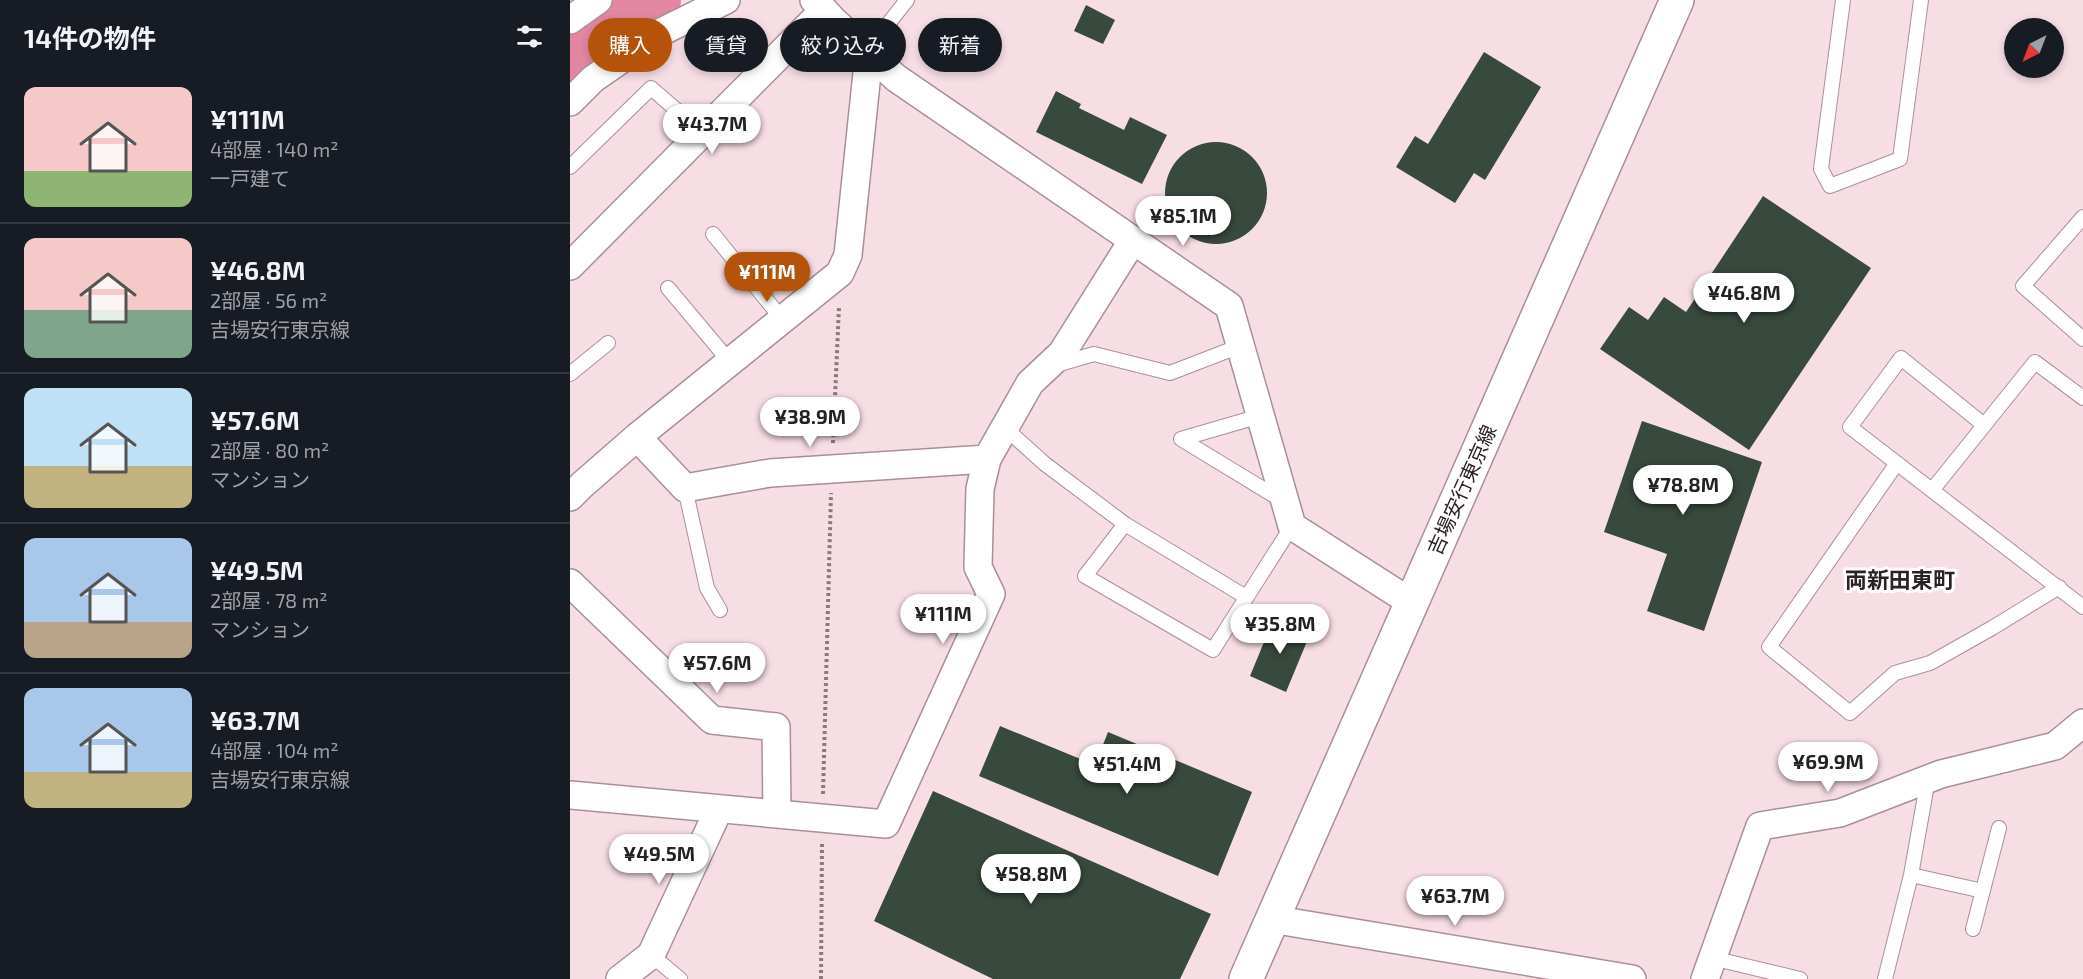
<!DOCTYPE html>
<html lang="ja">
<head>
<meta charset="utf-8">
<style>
  :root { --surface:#171b24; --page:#242831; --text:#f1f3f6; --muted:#9ea1a6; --line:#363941; --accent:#b45309 }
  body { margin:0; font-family:"Exo 2","Noto Sans JP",sans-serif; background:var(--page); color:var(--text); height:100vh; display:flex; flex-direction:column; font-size:22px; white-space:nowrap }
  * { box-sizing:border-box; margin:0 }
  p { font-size:20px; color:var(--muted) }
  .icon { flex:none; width:33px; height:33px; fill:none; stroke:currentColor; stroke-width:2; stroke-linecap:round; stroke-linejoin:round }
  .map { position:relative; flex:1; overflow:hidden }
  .side { display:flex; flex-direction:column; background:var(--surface); width:570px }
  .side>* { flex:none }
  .banner { position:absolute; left:18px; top:18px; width:570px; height:54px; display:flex; gap:12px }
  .needle { width:39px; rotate:222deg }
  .tools { position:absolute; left:1434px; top:18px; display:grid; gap:12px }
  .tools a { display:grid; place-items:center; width:60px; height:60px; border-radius:50%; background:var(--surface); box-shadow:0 3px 9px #0003; font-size:30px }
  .price { position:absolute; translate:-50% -51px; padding:0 14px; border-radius:21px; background:#fff; color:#222; font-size:20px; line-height:39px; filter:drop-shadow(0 2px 3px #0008) }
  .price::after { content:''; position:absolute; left:50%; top:36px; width:18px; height:14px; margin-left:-9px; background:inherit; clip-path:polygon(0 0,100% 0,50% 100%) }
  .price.on { background:var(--accent); color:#fff }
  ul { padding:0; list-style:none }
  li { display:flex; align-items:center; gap:18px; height:150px; padding:0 24px }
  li+li { border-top:2px solid var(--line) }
  li span { display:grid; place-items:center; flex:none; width:168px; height:120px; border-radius:12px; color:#555 }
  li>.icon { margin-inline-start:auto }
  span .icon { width:72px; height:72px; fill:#fffc; stroke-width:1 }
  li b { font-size:26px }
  h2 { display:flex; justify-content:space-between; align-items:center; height:72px; padding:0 24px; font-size:26px }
  .pill { padding:0 21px; border-radius:27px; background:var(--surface); box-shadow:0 3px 9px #0003; font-size:21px; line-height:54px }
  .pill.on { background:var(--accent); color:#fff }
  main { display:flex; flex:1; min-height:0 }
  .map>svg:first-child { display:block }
</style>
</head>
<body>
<main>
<section class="side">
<h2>14件の物件<svg class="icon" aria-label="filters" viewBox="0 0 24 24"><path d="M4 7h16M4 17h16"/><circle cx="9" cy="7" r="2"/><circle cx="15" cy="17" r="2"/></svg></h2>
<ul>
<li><span style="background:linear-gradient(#f6c9c9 70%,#8fb573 0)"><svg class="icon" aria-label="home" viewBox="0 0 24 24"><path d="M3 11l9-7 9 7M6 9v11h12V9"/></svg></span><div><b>¥111M</b><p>4部屋 · 140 m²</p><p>一戸建て</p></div></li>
<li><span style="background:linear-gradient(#f6c9c9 60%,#7fa58c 0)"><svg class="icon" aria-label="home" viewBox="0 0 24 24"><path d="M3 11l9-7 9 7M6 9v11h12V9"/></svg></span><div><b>¥46.8M</b><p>2部屋 · 56 m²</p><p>吉場安行東京線</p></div></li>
<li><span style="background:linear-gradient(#bfe0f5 65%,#c2b280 0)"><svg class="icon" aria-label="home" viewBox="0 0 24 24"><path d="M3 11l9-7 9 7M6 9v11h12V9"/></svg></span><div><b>¥57.6M</b><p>2部屋 · 80 m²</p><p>マンション</p></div></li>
<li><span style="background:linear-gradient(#a9c7e8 70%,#b9a48a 0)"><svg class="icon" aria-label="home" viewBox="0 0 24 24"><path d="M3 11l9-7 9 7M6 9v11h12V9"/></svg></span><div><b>¥49.5M</b><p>2部屋 · 78 m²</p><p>マンション</p></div></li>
<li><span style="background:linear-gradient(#a9c7e8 70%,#c2b280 0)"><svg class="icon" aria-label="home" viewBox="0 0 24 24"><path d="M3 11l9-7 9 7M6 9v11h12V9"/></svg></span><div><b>¥63.7M</b><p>4部屋 · 104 m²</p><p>吉場安行東京線</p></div></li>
</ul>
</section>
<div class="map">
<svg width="1513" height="979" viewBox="0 0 1513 979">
  <rect width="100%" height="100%" fill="#f7dee4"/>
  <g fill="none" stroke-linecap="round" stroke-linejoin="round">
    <path stroke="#e286a2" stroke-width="46" d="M0 59 32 33 88 0"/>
  </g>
  <path fill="#38493d" d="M516 5 545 20 533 44 504 31Z
    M914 52 971 87 915 180 904 173 885 203 826 167 845 136 858 144Z
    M486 91 511 104 509 108 554 130 560 117 597 135 572 184 466 132Z
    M595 193a51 51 0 1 1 102 0a51 51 0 1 1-102 0Z
    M1193 196 1301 268 1179 450 1030 349 1059 307 1078 320 1094 297 1116 312Z
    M1072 421 1192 462 1134 631 1077 611 1097 554 1034 532Z
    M704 618 740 634 716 692 680 676Z
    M430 726 525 765 538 732 682 792 648 876 409 776Z
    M363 791 641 914 610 979H423L304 921Z"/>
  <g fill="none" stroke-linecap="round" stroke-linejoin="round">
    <g stroke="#a89096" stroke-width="16">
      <path id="lane" d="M1273 0 1251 169 1260 186 1330 159 1351 0
        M299 54 303 43 337 0
        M0 167 81 88 132 132
        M1513 217 1453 286 1513 339
        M143 234 212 319
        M98 288 160 362
        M486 365 524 354 600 373 670 346
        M0 374 38 343
        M690 416 611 439 713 501
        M1414 425 1331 358 1280 427 1513 607
        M435 428 475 464 555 524 515 576 643 650 722 526
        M1327 463 1199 647 1280 713 1325 673 1360 663 1422 628 1489 587
        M115 488 137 588 150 610
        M1363 489 1465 362 1513 398
        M555 524 676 597
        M1341 875 1413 891
        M1403 929 1429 828
        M81 955 110 979
        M1142 958 1230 979
        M1315 979 1341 875 1358 779"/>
    </g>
    <g stroke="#a89096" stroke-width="30">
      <path id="street" d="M244 0 264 21 326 78 659 306 722 526 842 603
        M0 20 28 0
        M0 102 23 79 91 32 156 0
        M0 266 254 10
        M67 437 115 488 200 473 417 459
        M0 497 12 485 67 437 270 273 278 255 299 54
        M0 583 142 720 206 727 207 814
        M0 795 316 824 421 594 408 567 410 489 417 459 460 383 492 353 563 240
        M701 919 1062 979
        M50 979 81 955 149 809
        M1135 979 1190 826 1270 813 1371 774 1485 746 1513 723"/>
    </g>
    <g stroke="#a89096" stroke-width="36">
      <path id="secondary" d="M676 979 1107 0"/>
    </g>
    <path stroke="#8a797d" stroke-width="4" stroke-dasharray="3 3" stroke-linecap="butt" d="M263 443 269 307
      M253 794 261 493
      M251 979 252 844"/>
    <use href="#lane" stroke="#fff" stroke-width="14"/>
    <use href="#street" stroke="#fff" stroke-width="27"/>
    <use href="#secondary" stroke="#fff" stroke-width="33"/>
  </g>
  <g text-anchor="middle" stroke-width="6" stroke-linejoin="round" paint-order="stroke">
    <g font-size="20" fill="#2c2225" stroke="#fff">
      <text transform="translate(892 490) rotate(-66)" y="7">吉場安行東京線</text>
    </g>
    <g font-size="22" font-weight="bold" fill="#2c2225" stroke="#fff">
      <text x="1330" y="588">両新田東町</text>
    </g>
  </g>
</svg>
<div class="tools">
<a><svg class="needle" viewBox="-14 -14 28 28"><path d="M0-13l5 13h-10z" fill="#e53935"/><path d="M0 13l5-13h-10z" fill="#9ea1a6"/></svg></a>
</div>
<b class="price" style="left:142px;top:155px">¥43.7M</b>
<b class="price" style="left:613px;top:247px">¥85.1M</b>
<b class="price on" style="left:197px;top:303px">¥111M</b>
<b class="price" style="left:1174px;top:324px">¥46.8M</b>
<b class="price" style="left:240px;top:448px">¥38.9M</b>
<b class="price" style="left:1113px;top:516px">¥78.8M</b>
<b class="price" style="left:373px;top:645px">¥111M</b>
<b class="price" style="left:710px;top:655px">¥35.8M</b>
<b class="price" style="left:147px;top:694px">¥57.6M</b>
<b class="price" style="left:1258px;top:793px">¥69.9M</b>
<b class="price" style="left:557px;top:795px">¥51.4M</b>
<b class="price" style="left:89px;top:885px">¥49.5M</b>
<b class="price" style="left:461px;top:905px">¥58.8M</b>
<b class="price" style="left:885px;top:927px">¥63.7M</b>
<div class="banner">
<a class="pill on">購入</a>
<a class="pill">賃貸</a>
<a class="pill">絞り込み</a>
<a class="pill">新着</a>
</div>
</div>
</main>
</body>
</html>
